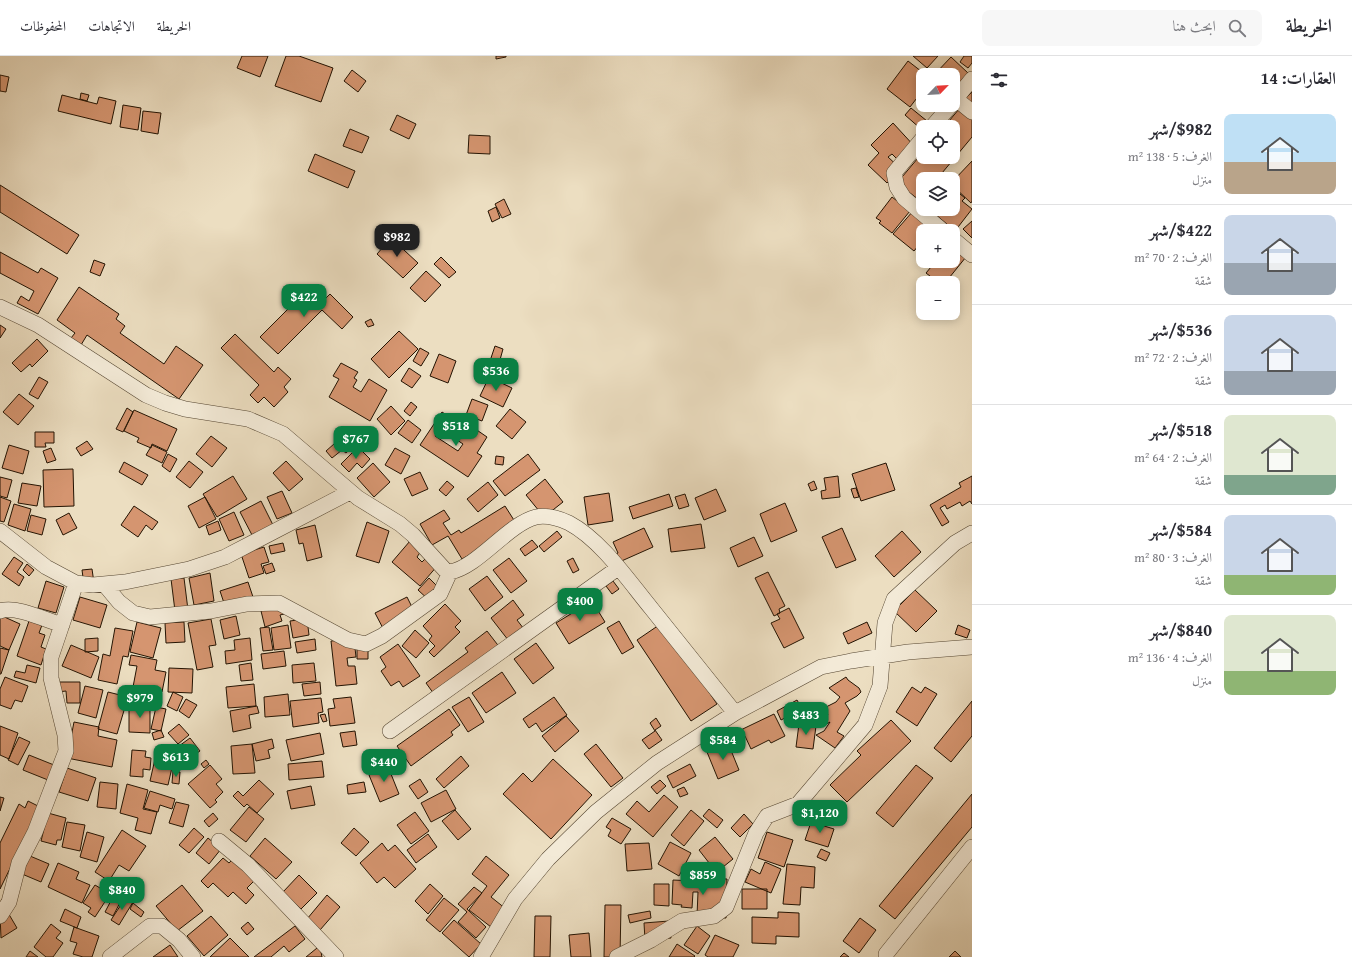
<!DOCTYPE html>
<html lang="ar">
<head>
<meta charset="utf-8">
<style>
  :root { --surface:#fff; --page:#f7f7f7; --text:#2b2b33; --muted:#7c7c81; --line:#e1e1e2; --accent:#0b8043 }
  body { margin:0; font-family:"Gentium Book Plus",Amiri,serif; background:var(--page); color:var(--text); direction:rtl; height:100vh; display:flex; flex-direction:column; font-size:15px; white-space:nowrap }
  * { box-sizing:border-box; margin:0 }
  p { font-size:13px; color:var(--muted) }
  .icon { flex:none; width:22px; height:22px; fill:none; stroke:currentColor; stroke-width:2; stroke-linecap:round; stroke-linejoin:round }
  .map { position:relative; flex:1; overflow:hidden; direction:ltr }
  .panel { display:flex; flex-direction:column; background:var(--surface); width:380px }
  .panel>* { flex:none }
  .needle { width:26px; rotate:65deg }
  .buttons { position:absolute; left:916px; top:12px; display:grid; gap:8px }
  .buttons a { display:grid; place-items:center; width:44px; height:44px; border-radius:8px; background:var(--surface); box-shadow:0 2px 10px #0003; font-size:20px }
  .price { position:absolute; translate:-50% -34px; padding:0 9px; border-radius:8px; background:var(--accent); color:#fff; font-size:13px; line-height:26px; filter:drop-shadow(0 1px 2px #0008) }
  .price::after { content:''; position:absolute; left:50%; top:24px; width:12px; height:9px; margin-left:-6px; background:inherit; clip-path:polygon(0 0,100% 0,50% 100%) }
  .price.current { background:#222; color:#fff }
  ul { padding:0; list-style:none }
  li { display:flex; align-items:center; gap:12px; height:100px; padding:0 16px }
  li+li { border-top:1px solid var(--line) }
  li span { display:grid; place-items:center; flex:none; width:112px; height:80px; border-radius:8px; color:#555 }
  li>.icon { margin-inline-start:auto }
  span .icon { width:48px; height:48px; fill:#fffc; stroke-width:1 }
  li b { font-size:17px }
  h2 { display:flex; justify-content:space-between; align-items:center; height:48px; padding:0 16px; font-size:17px }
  header { display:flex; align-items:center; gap:24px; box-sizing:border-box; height:56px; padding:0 20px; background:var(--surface); border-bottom:1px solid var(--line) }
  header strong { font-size:19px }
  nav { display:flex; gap:22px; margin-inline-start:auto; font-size:14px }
  .search { width:280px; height:36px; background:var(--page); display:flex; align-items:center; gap:10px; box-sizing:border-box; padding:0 14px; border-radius:8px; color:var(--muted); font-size:15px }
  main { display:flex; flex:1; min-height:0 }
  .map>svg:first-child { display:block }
</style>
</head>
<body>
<header>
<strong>الخريطة</strong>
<div class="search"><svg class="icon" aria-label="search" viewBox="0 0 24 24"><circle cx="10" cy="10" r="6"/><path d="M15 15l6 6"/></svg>ابحث هنا</div>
<nav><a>الخريطة</a><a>الاتجاهات</a><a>المحفوظات</a></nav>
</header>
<main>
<section class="panel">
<h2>العقارات: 14<svg class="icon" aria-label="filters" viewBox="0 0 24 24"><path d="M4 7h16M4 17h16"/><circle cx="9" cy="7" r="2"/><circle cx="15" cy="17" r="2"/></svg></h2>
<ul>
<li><span style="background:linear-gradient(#bfe0f5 60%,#b9a48a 0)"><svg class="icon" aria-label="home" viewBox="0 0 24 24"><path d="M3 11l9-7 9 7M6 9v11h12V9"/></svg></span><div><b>$982/شهر</b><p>الغرف: 5 · 138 m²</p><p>منزل</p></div></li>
<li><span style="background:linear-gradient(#c9d6e8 60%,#9aa5b1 0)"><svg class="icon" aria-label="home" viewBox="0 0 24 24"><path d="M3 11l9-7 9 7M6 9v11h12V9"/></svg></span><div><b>$422/شهر</b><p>الغرف: 2 · 70 m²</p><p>شقة</p></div></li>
<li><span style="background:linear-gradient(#c9d6e8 70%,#9aa5b1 0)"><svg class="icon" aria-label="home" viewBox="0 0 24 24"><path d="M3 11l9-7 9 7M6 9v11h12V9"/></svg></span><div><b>$536/شهر</b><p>الغرف: 2 · 72 m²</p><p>شقة</p></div></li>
<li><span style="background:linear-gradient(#dfe7d0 75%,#7fa58c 0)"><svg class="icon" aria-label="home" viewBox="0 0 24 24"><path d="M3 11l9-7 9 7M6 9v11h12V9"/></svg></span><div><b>$518/شهر</b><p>الغرف: 2 · 64 m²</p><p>شقة</p></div></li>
<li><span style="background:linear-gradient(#c9d6e8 75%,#8fb573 0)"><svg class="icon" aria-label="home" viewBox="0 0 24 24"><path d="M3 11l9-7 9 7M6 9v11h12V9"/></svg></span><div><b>$584/شهر</b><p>الغرف: 3 · 80 m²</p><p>شقة</p></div></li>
<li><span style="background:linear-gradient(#dfe7d0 70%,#8fb573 0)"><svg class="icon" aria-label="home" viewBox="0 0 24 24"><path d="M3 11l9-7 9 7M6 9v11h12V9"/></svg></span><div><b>$840/شهر</b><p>الغرف: 4 · 136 m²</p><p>منزل</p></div></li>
</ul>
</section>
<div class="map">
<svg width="972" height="901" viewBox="0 0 972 901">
  <rect width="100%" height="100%" fill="#ecdec1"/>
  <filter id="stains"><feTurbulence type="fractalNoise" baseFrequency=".005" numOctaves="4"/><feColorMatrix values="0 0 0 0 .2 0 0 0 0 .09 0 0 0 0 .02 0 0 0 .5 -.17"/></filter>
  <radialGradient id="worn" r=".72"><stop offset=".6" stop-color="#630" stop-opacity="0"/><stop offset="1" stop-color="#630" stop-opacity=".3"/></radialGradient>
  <path fill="#d59570" stroke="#231302" d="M242 0H268L260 21 237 12Z
    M286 0H299L333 12 321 46 275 30Z
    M496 0H506V1L496 3Z
    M913 0H938L927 12Z
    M964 0H972V7L968 12 960 6Z
    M951 1 968 17 953 34V19H934Z
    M908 5 926 19H923V34L910 51 887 33Z
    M352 14 366 25 358 36 344 25Z
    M0 19 9 21 6 36 0 35Z
    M972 36V50L965 43Z
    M81 37 89 39 87 45 80 43Z
    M62 39 97 48 99 41 116 45 111 68 58 55Z
    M123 49 141 52 138 74 120 71Z
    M911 52 927 65 921 73 905 59Z
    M959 53 972 63V81L937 123H923V147L897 127 923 96V101H953V71H944Z
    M143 55 161 57 158 78 141 75Z
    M397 59 416 68 409 83 390 74Z
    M893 67 916 92 901 107 892 98 888 101 901 113 887 127 868 109 879 97 871 89Z
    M350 73 369 81 362 97 343 90Z
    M469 79 490 80V98L468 97Z
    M315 98 355 115 348 132 308 115Z
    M972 105V145L971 147 953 130V125Z
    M0 129 79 179 67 198 0 156Z
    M953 136 958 140 960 138 965 142 962 145 972 153 955 175 929 153H953Z
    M892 141 910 155 892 177 879 167 881 165 876 162Z
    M504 143 511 158 502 162 495 148Z
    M496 151 500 162 492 166 488 155Z
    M913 155 934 172 931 175H923V184L914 195 893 178Z
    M972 165V182L963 173Z
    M391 182 418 207 403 222 377 198Z
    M953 184 970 196 945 227H939L926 217 936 205H953Z
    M0 196 38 217 41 212 58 222 38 258 17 247 21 240 29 245 34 235 0 217Z
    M441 201 456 216 449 222 434 208Z
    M94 204 105 208 100 220 90 216Z
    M426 215 441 229 425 246 410 232Z
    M311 230 325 243 330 238 353 261 342 273 322 254 278 298 260 281Z
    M79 231 119 258 116 263 125 270 120 277 164 308 176 290 203 309 179 343 87 279 81 289 71 282 75 277 57 264Z
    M371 263 374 269 368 271 365 266Z
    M0 269 6 273 0 282Z
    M399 275 418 293 389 322 371 303Z
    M235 278 274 316 278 311 291 323 284 331 288 336 274 351 264 341 258 347 250 339 259 329 221 292Z
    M37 283 48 295 32 311 30 308 21 316 12 307Z
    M495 290 503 293 498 311 489 308Z
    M420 292 429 297 421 310 413 305Z
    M439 298 456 305 448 327 430 320Z
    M341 307 358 316 354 322 357 324 353 331 361 336 369 323 387 334 370 365 329 341 339 323 333 320Z
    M409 312 421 320 412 332 401 325Z
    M39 321 48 326 38 343 29 338Z
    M489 321 512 332 503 351 480 340Z
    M19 338 34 350 18 369 3 356Z
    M472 343 488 349 482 365 466 359Z
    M411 346 417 351 410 360 404 355Z
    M391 350 405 365 391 379 377 363Z
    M127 352 133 356 123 376 116 373Z
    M510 353 526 366 512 383 496 370Z
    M134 354 177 373 167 395 152 388 151 392 137 386 139 382 124 375Z
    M442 356 448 360 435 380 458 395 463 388 457 384 468 368 487 381 477 397 482 400 468 421 420 389Z
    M408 364 421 374 412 387 398 377Z
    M351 373 356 379 352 382 356 388 346 397 342 394 332 402 326 395Z
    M35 376H54V387H45L46 391H35Z
    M211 380 227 392 212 411 196 398Z
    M87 385 93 393 81 400 76 392Z
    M9 389 29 395 23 418 2 412Z
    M152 389 167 396 162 407 146 399Z
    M358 391 370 403 362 412 357 407 349 416 341 408Z
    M51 392 56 404 47 407 43 395Z
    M395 392 410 400 401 418 385 409Z
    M168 398 177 403 170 416 162 410Z
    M528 398 540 414 505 440 493 425Z
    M496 400 504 401 503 409 495 408Z
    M189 405 203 416 190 432 176 421Z
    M286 405 303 423 289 435 273 417Z
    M124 406 148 419 142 429 119 416Z
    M373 407 390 426 374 441 357 422Z
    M886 407 895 434 861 445 852 418Z
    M73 413 74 450 44 451 43 414Z
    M420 416 428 433 412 440 404 423Z
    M233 420 247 443 217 461 203 438Z
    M838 420 840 441 822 443 821 435 826 434 824 422Z
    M972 420V448L970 445 962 450 960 446 947 453 945 449 940 452 949 466 942 470 930 449 961 431 959 427Z
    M0 421 12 424 7 442 0 440Z
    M545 423 563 446 544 461 526 439Z
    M447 425 454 431 446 440 439 434Z
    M814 425 817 433 811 435 808 428Z
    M488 426 498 439 478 456 467 443Z
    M22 427 41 430 37 450 18 447Z
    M856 432 859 441 854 442 851 433Z
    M716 433 726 455 704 464 695 442Z
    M282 435 292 457 277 463 267 441Z
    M609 437 613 465 588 469 584 441Z
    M669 438 673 450 633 463 629 451Z
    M685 438 689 450 679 453 675 441Z
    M0 441 11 445 4 466 0 465Z
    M205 441 216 463 199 472 188 450Z
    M261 445 273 469 252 479 240 456Z
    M785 447 797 475 771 486 760 458Z
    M14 448 31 453 25 475 8 469Z
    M134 450 158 466 152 474 146 469 138 481 121 469Z
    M505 450 519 472 462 503 448 480 432 489 420 468 444 454 450 463 443 467 451 479 459 474 461 477Z
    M234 456 244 479 229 485 219 463Z
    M69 457 77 472 63 479 56 464Z
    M31 459 46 463 42 479 27 475Z
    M218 465 221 474 209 479 206 470Z
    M367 466 389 475 379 507 356 500Z
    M701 468 705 492 671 496 668 473Z
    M315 469 322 501 307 505 303 487 299 488 296 474Z
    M644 472 653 491 617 507 614 499 618 497 613 486Z
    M842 472 856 504 836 512 822 481Z
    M557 475 562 481 544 496 539 490Z
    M902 475 921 496 894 521 875 500Z
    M754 481 763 500 738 511 730 492Z
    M532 484 538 491 525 500 520 493Z
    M410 485 421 495 417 501 422 506 428 500 438 509 420 530 392 506Z
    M283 487 285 495 271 498 269 490Z
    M264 491 269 506 261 508 264 517 249 522 241 498Z
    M14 501 23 507 17 516 24 521 19 530 2 518Z
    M509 502 527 525 511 537 493 514Z
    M573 502 579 514 573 517 567 505Z
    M272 507 275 515 266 518 263 510Z
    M27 508 34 514 29 520 23 514Z
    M92 513 94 527 84 529 82 514Z
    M768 516 785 550 779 553 780 557 774 560 755 522Z
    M210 517 214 545 194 549 189 522Z
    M487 520 503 541 485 555 469 533Z
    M184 522 188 554 175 555 171 523Z
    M429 522 441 534 430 545 418 534Z
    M46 525 64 531 56 557 38 552Z
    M613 525 619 533 612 538 606 530Z
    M248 526 253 541 225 550 220 535Z
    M915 534 937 555 916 576 894 555Z
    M80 541 107 549 100 572 73 564Z
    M407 541 418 563 386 578 375 557Z
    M513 544 524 559 517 564 527 577 512 589 491 562Z
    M592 545 605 566 569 588 556 567Z
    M445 548 461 565 455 571 460 576 434 601 429 596 435 590 429 584 432 580 423 570Z
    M280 549 284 558 280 559 282 565 265 571 261 555Z
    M789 552 804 582 784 592 771 567 780 563 777 558Z
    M0 559 20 568 9 594 0 590Z
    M236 560 240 579 224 583 220 564Z
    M312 562 313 571H308L309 579 293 582 290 565Z
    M211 563 216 589 209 590 213 611 197 614 188 567Z
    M29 565 42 569 39 577 45 579 41 591 46 593 41 609 17 600Z
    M619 565 634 591 622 598 607 572Z
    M137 566 161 572 153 602 130 596Z
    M184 566 185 586 166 587 165 567Z
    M867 566 872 577 848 588 843 577Z
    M662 567 717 648 691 665 637 584Z
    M288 569 291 592 274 594 271 572Z
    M958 569 970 574 967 582 955 578Z
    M269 571 273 594 263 595 260 572Z
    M115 572 133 575 128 601 123 600 117 628 98 624 103 598 110 600Z
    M415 574 429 587 416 602 402 590Z
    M487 575 504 597 439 645 426 627 468 596 465 592Z
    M98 582V595L85 596V583Z
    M250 582 252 604 226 608 225 595 235 594 234 584Z
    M315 583 316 594 297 597 295 586Z
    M354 583 356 601 347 602 348 610H355L357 628 336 630 331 585Z
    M536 587 554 612 533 628 514 603Z
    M398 588 420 620 403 631 399 625 391 630 381 615 386 611 380 601Z
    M71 589 99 601 91 622 62 610Z
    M0 592 9 594 1 618H0Z
    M357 592H368V603H357Z
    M284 595 286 610 263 613 261 598Z
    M131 599 157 604 155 614 166 616 162 636 133 631 137 610 129 609Z
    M251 607 253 624 241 625 239 609Z
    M314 607 316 625 293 627 292 609Z
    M27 609 40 612 36 627 14 621 16 615 25 617Z
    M169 612 193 613 192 637 168 636Z
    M502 616 516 637 486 657 472 637Z
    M5 621 28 630 22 646 15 644 11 653 0 649V633Z
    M846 621 848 624 859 632 861 636 857 640 845 647 850 655 837 676 844 680 835 692 816 679 824 675 830 666 823 670 816 665 828 659 824 652 836 646 840 641 829 632Z
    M58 626H80V647H67L66 635 58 636Z
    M320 626 321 638 304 640 302 628Z
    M254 628 256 650 228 652 226 631Z
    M85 630 103 634 96 662 78 657Z
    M912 631 921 637 925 631 937 638 917 670 896 656Z
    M108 636 128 641 117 678 98 673Z
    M173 636 183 641 177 655 167 650Z
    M288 638 290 659 265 661 264 641Z
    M351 641 355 667 330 670 328 653 335 652 333 643Z
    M469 641 484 666 468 676 452 651Z
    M554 641 567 659 542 676 536 667 529 672 523 663Z
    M321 642 323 656 318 657 319 667 293 671 290 645Z
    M186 643 197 649 189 662 179 655Z
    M797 644 802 653 781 664 777 655Z
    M972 645V680L951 706 934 692Z
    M129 649H150V677L129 676Z
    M257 650 259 657 249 659 251 672 233 676 230 655Z
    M156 651 166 653 161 675 151 673Z
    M449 653 460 669 451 676 453 679 411 710 397 690Z
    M325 658 327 665 323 666 320 659Z
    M774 658 785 680 771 687 769 684 751 693 745 680 727 689 724 682Z
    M566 660 579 675 555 696 542 680Z
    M656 662 661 670 655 674 662 684 649 693 642 684 655 675 650 667Z
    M891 664 911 685 847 746 830 729 861 699 857 695Z
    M74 666 99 671 98 680 117 684 112 711 67 702Z
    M179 668 189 679 178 688 168 677Z
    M799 668 816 670 813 693 796 691Z
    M0 670 18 677 9 703 0 699Z
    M161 674 164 681 154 684 152 677Z
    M355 675 357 689 343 691 340 677Z
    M320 677 324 698 291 705 286 684Z
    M19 681 30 686 18 709 8 704Z
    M190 682 200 695 188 703 179 690Z
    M272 683 274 692 268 694 270 702 256 705 252 688Z
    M728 687 739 714 718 723 707 696Z
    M252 688 255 717 233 718 231 690Z
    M596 688 623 722 611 731 584 698Z
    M132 694 146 695 145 701 151 702 150 714 143 713V721L130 720Z
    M29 699 54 709 48 724 23 714Z
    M461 700 469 710 444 732 436 723Z
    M155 703 173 707 168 729 150 725Z
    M553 703 592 739 551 783 503 738 523 717 532 726Z
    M206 704 209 708 204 712 201 708Z
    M322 705 324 721 289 724 288 708Z
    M387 708 399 738 380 746 369 719 377 716 375 713Z
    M690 708 696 720 673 732 667 720Z
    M210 709 222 723 216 728 223 736 215 744 217 746 210 752 188 728Z
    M916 709 933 722 893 771 876 757Z
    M67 712 96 722 88 745 59 736Z
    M173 715 180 716 179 728 172 727Z
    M420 723 428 736 418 743 409 730Z
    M259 724 274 738 257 757 247 748 244 751 233 740 238 735 243 740Z
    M660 724 666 730 657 738 651 731Z
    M100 726 118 728 116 753 97 751Z
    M364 726 366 736 348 738 347 729Z
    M127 728 148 734 143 753 157 756 151 778 135 774 138 762 120 757Z
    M311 730 315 749 291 753 287 735Z
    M684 731 688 738 680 741 677 734Z
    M446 734 456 753 431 766 421 747Z
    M150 735 175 743 172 753 160 749 158 756 144 752Z
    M972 738V771L895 863 879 850Z
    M664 739 678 751 653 781 626 758 637 745 649 756Z
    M0 741 4 742 0 755Z
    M28 745 40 751 0 833V787L19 748 25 752Z
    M176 746 189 749 183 771 169 767Z
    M249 751 264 763 246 786 230 774Z
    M709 753 723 764 717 772 703 760Z
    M455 754 471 773 458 784 442 765Z
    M691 754 704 765 684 790 671 779Z
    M415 756 429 775 411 788 397 769Z
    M48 757 66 762 61 784H57L56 789 41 785Z
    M213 757 218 763 209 771 204 765Z
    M744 758 753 768 740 781 731 772Z
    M612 762 631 773 621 788 608 780 611 774 606 771Z
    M67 766 85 769 80 795 62 791Z
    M811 766 834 773 828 791 805 784Z
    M194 772 204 781 189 797 179 789Z
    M354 772 369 786 356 800 341 787Z
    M122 774 146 790 129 815 119 809 109 825 95 816Z
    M87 776 104 781 97 806 80 801Z
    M767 776 793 784 784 811 758 802Z
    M428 778 437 791 416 807 407 794Z
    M715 781 733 803 723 811 720 807 713 812 699 794Z
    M208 782 221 793 209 808 196 797Z
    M265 782 292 806 276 823 250 800Z
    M670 786 691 797 679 820 658 808Z
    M382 787 388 795 395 789 416 813 395 832 384 821 377 827 360 807Z
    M649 787 652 813 627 815 625 788Z
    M821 793 830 797 826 805 817 801Z
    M30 800 49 808 41 826 22 818Z
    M236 800 258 821 247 832 254 839 246 848 233 836 228 841 213 827 208 832 201 825 223 802 229 807Z
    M486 800 509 819 491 841 506 853 491 871 469 854 487 830 472 818Z
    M765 806 781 813 771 837 745 826 751 813 760 818Z
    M58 807 79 816 76 823 90 829 82 847 48 831Z
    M787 808 815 811 814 832 801 831 800 849 783 848Z
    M299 819 317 837 301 853 283 836Z
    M694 822 727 823 726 862 697 860 698 836H693L692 852 681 851 682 849 672 848 673 824 694 825Z
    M430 828 443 840 428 858 415 845Z
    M654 828H669V850L654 849Z
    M95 829 110 838 95 861 88 856 91 852 83 847Z
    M182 829 203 855 177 875 156 850Z
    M474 831 482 837 467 853 486 871 476 882 458 866 467 856 458 848Z
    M742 833H767V853H742Z
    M115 837 123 841 113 860 105 856Z
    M327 839 340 851 320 874 307 863Z
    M126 841 133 846 119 869 111 864Z
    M444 842 459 854 440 876 426 864Z
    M133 847 144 856 141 861 130 853Z
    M605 849H621L620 901H604Z
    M65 853 81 861 77 872 60 865Z
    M7 855 17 872 1 882 0 859Z
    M650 855 651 862 630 867 628 859Z
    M778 856 799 857V881L776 880V888L752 887V861L778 862Z
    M211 860 228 879 204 900 187 880Z
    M535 860H551L550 901H534Z
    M860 862 876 874 859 897 843 885Z
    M454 864 481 888 469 901 442 877Z
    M669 865 671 882 645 884 644 867Z
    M248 866 254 873 247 879 241 872Z
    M51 868 61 876 56 882 63 887 53 901H46L34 891Z
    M295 870 305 883 289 896 284 890 271 901H254Z
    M697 870 710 880 698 898 684 889Z
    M74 871 99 880 92 901H83L73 898 77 887 70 885Z
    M589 877 591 901H571L569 879Z
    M715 879 739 889 733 901H708L705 899Z
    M230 882 249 901H210Z
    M677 888 695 900 694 901H669Z
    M170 889 178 901H153Z
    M317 892 321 896 322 901H306Z
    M30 895 38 901H26Z
    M955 895 961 901H949Z
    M844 897 849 901H840Z"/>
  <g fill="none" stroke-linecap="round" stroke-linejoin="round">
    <g stroke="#554632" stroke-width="16">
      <path id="street" d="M956 43 972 56
        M953 46 972 23
        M932 71 951 49
        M923 82 894 117 897 131 904 142 943 175
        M953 183 972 199
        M0 251 38 269 146 339 165 347 185 353 248 363 283 378 358 442 400 468 413 479 445 514 450 516C478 511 508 468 536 461 546 459 560 463 569 467 601 484 628 524 651 552 679 587 707 622 735 657
        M0 475 46 511 76 527 93 529 125 526 189 513 225 501 350 436
        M104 528 119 546 133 557 150 561 211 555 247 548 279 547 348 584 366 588 382 580 440 538 450 516
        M0 555C15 549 46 564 62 569
        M390 675 618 512
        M219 785 248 809 336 901
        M0 860 9 846 19 807 35 776 66 695 65 679 51 622V601L76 527
        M886 898 972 791
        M110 901 150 870H162L179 884 193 901
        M481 901 515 843 548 803 596 756 657 707 735 657 821 611 851 605 908 596 972 591
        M617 901 651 884 682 865 714 860 726 851 756 777 767 760 798 748 865 669 880 630 885 567 894 543 955 487 972 477"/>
    </g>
    <use href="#street" stroke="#f3ead7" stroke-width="15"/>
  </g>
  <rect width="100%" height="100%" filter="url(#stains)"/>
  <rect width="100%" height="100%" fill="url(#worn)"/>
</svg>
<div class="buttons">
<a><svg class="needle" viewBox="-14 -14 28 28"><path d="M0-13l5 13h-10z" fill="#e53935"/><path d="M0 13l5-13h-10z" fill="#7c7c81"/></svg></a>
<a><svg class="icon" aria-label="locate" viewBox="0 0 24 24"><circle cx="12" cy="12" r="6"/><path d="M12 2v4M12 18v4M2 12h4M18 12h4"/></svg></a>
<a><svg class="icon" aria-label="layers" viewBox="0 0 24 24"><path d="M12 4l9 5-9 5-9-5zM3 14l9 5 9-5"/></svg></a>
<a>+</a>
<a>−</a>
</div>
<b class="price current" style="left:397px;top:202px">$982</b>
<b class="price" style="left:304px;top:262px">$422</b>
<b class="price" style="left:496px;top:336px">$536</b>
<b class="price" style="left:456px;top:391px">$518</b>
<b class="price" style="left:356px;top:404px">$767</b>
<b class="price" style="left:580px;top:566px">$400</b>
<b class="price" style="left:140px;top:663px">$979</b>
<b class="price" style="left:806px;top:680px">$483</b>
<b class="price" style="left:723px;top:705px">$584</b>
<b class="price" style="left:176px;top:722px">$613</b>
<b class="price" style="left:384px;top:727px">$440</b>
<b class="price" style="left:820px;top:778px">$1,120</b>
<b class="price" style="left:703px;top:840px">$859</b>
<b class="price" style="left:122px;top:855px">$840</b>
</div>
</main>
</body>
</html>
